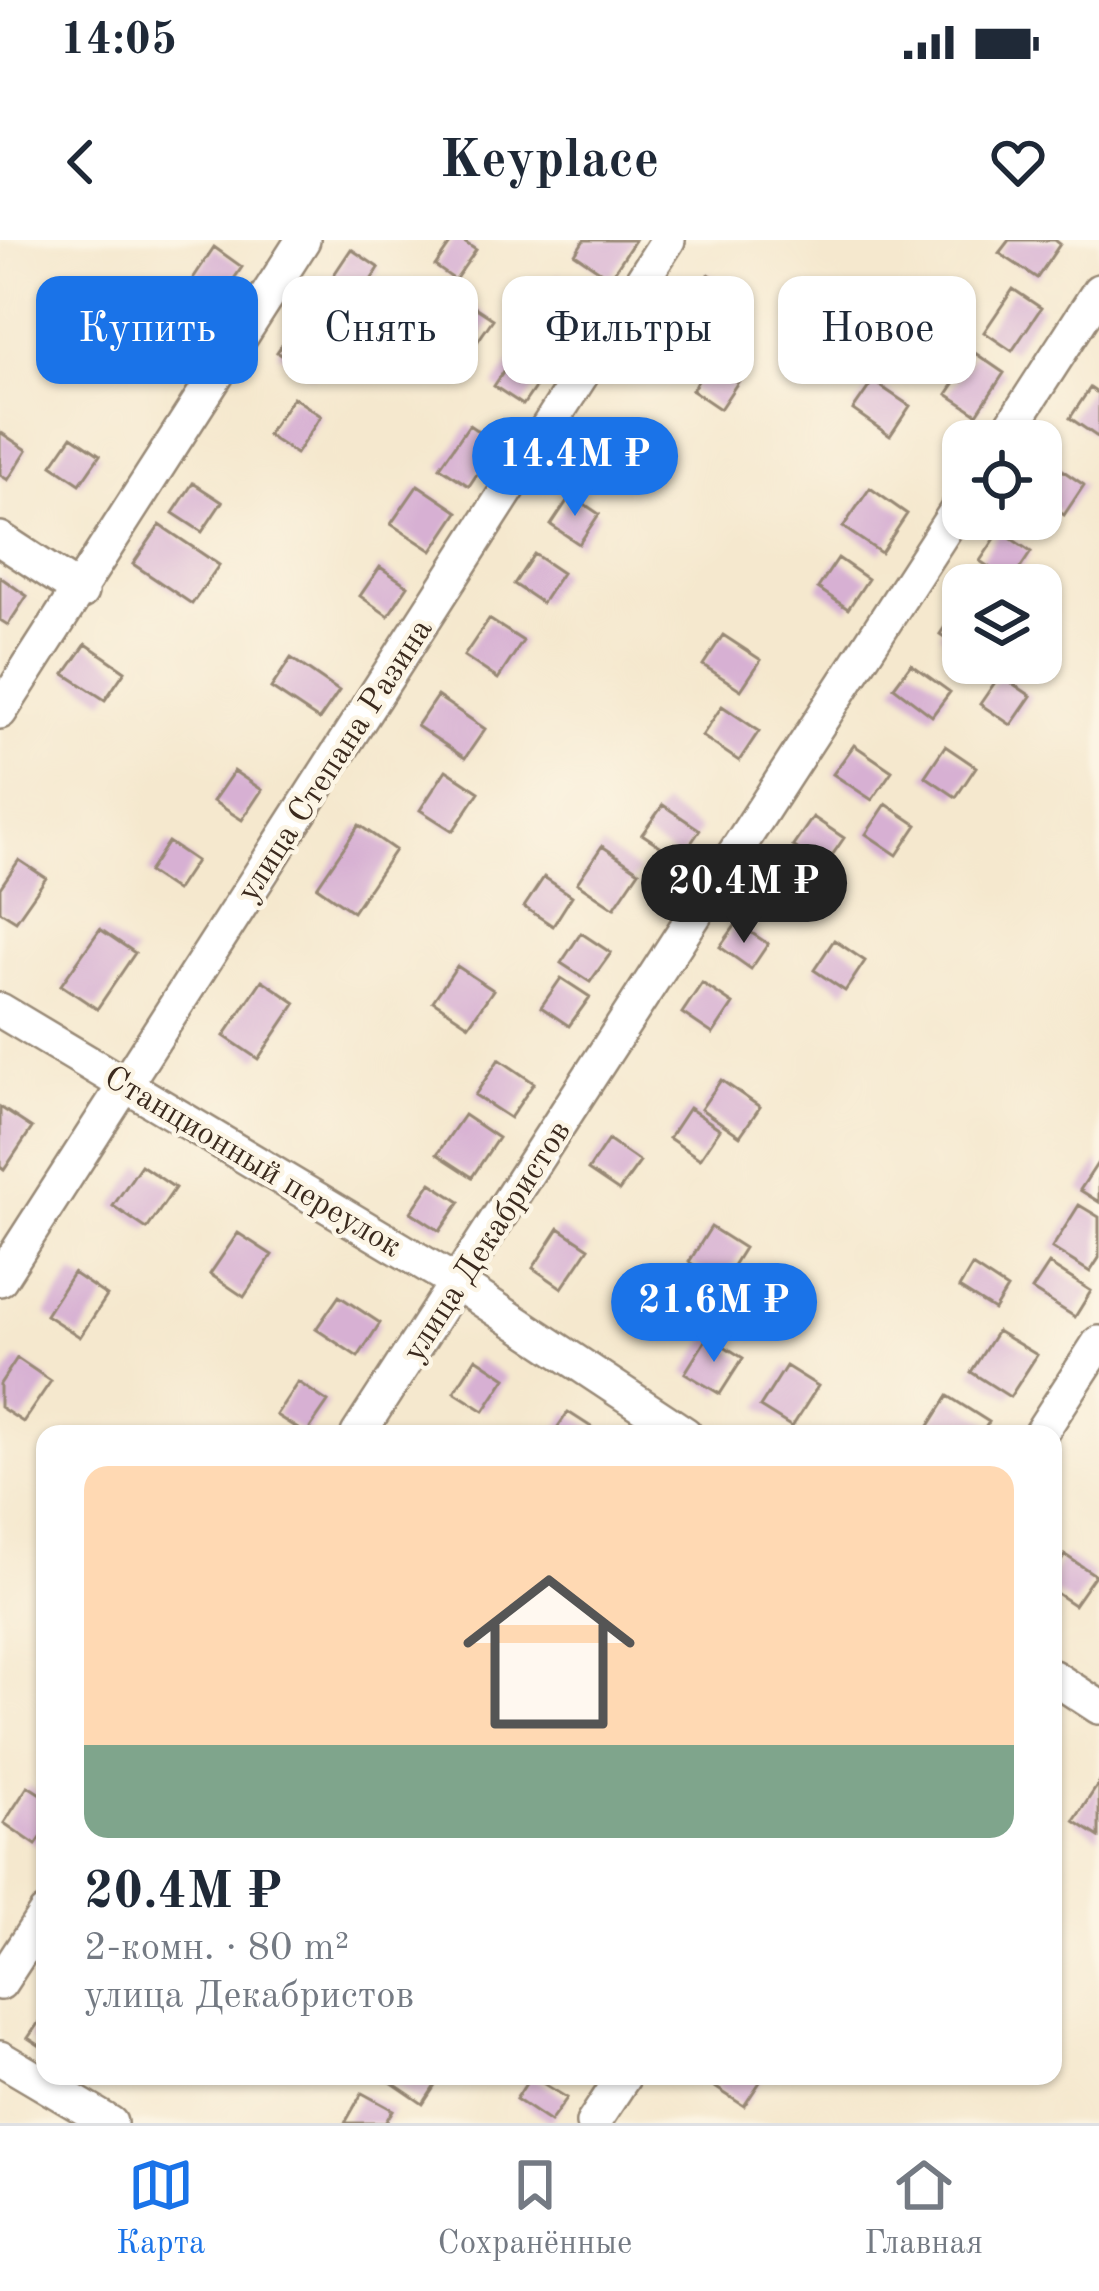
<!DOCTYPE html>
<html lang="ru">
<head>
<meta charset="utf-8">
<style>
  :root { --surface:#fff; --page:#f2f2f3; --text:#1f2937; --muted:#747a83; --line:#e0e1e3; --accent:#1a73e8 }
  body { margin:0; font-family:"Old Standard TT",serif; background:var(--page); color:var(--text); height:100vh; display:flex; flex-direction:column; font-size:45px; white-space:nowrap }
  * { box-sizing:border-box; margin:0 }
  p { font-size:39px; color:var(--muted) }
  .icon { flex:none; width:66px; height:66px; fill:none; stroke:currentColor; stroke-width:2; stroke-linecap:round; stroke-linejoin:round }
  .map { position:relative; flex:1; overflow:hidden }
  .details { position:absolute; left:36px; top:1185px; width:1026px; height:660px; display:flex; flex-direction:column; background:var(--surface); border-radius:24px; box-shadow:0 3px 9px #0004 }
  .details>* { flex:none }
  .banner { position:absolute; left:36px; top:36px; width:1029px; height:108px; display:flex; gap:24px }
  .fabs { position:absolute; left:942px; top:180px; display:grid; gap:24px }
  .fabs a { display:grid; place-items:center; width:120px; height:120px; border-radius:24px; background:var(--surface); box-shadow:0 3px 9px #0004; font-size:60px }
  .price { position:absolute; translate:-50% -102px; padding:0 27px; border-radius:42px; background:var(--accent); color:#fff; font-size:39px; line-height:78px; filter:drop-shadow(0 3px 6px #0008) }
  .price::after { content:''; position:absolute; left:50%; top:72px; width:36px; height:27px; margin-left:-18px; background:inherit; clip-path:polygon(0 0,100% 0,50% 100%) }
  .price.selected { background:#222; color:#fff }
  ul { padding:0; list-style:none }
  li { display:grid; align-content:center; gap:24px; height:636px; padding:0 48px }
  li+li { border-top:3px solid var(--line) }
  li span { display:grid; place-items:center; height:372px; border-radius:24px; color:#555 }
  li>.icon { margin-inline-start:auto }
  span .icon { width:216px; height:216px; fill:#fffc; stroke-width:1 }
  li b { font-size:51px }
  .pill { padding:0 42px; border-radius:24px; background:var(--surface); box-shadow:0 3px 9px #0004; font-size:42px; line-height:108px }
  .pill.selected { background:var(--accent); color:#fff }
  .status { display:flex; justify-content:space-between; align-items:center; height:84px; padding:0 60px; background:var(--surface); direction:ltr }
  .status svg { height:33px; fill:currentColor }
  header { display:flex; justify-content:space-between; align-items:center; height:156px; padding:0 48px; background:var(--surface); font-size:54px; font-weight:800 }
  .tab-bar { display:flex; justify-content:space-around; align-items:center; height:168px; border-top:3px solid var(--line); background:var(--surface); font-size:33px; color:var(--muted) }
  .tab-bar a { display:grid; justify-items:center; gap:6px }
  .tab-bar .selected { color:var(--accent) }
  .map>svg:first-child { display:block }
</style>
</head>
<body>
<div class="status"><b>14:05</b><svg viewBox="0 0 49 12"><path d="M0 12V9h3v3zM5 12V6h3v6zM10 12V3h3v9zM15 12V0h3v12zM26 1h20v11H26zM47 4h2v5h-2z"/></svg></div>
<header><svg class="icon" aria-label="back" viewBox="0 0 24 24"><path d="M15 5l-7 7 7 7"/></svg>Keyplace<svg class="icon" aria-label="heart" viewBox="0 0 24 24"><path d="M12 20l-8-8c-3-5 5-10 8-4 3-6 11-1 8 4z"/></svg></header>
<div class="map">
<svg width="1099" height="1883" viewBox="0 0 1099 1883">
  <rect width="100%" height="100%" fill="#fcf5e5"/>
  <filter id="ink" filterUnits="userSpaceOnUse"><feTurbulence type="fractalNoise" baseFrequency=".00833" numOctaves="2"/><feDisplacementMap in="SourceGraphic" scale="24" xChannelSelector="R" yChannelSelector="G"/><feConvolveMatrix kernelMatrix="1 2 1 2 8 2 1 2 1" color-interpolation-filters="sRGB"/></filter>
  <filter id="wash" filterUnits="userSpaceOnUse"><feTurbulence type="fractalNoise" baseFrequency=".004" numOctaves="4" result="noise"/><feDisplacementMap in="SourceGraphic" scale="48" xChannelSelector="R" yChannelSelector="G"/><feGaussianBlur stdDeviation="2.7" result="paint"/><feColorMatrix in="noise" values="0 0 0 0 0 0 0 0 0 0 0 0 0 0 0 0 0 1.4 0 .05"/><feComposite in="paint" operator="in"/></filter>
  <g filter="url(#wash)">
    <rect width="100%" height="100%" fill="#f5e8ce"/>
    <g id="blocks">
      <path fill="#d7b0d3" d="M453 0H461L476 10 455 40 435 26Z
        M584 0H635L610 38 575 14Z
        M1009 0H1055L1060 4 1037 38 999 13Z
        M214 7 242 27 216 65 188 46Z
        M351 9 379 28 359 58 331 39Z
        M558 34 586 53 563 88 534 69Z
        M709 34 748 60 724 95 685 69Z
        M1013 49 1041 68 1012 111 984 92Z
        M165 57 200 80 180 110 144 86Z
        M464 60 493 79 473 108 444 89Z
        M304 73 340 97 313 136 277 112Z
        M975 113 1004 133 977 174 947 154Z
        M514 116 543 136 523 165 494 146Z
        M712 120 740 139 720 169 692 150Z
        M873 141 910 166 890 196 853 170Z
        M1090 148 1099 154V198L1070 178Z
        M293 157 321 176 296 214 267 195Z
        M611 184 639 204 619 233 591 214Z
        M469 185 497 204 469 246 440 227Z
        M0 192 27 210 8 240 0 235Z
        M72 196 100 215 80 244 52 225Z
        M1053 224 1084 245 1064 275 1041 260V241Z
        M193 243 222 262 202 292 173 273Z
        M418 245 458 272 432 311 391 284Z
        M870 248 907 274 881 313 843 287Z
        M571 255 599 274 579 304 551 285Z
        M160 285 219 325 192 364 133 324Z
        M1000 291 1031 312 1011 342 980 321Z
        M534 314 562 333 542 363 514 344Z
        M838 318 868 339 848 369 818 348Z
        M380 327 408 346 388 376 360 356Z
        M0 337 27 356 8 385 0 380Z
        M1041 358 1057 369 1041 392Z
        M960 364 963 366V410L940 394Z
        M489 379 523 401 498 439 464 416Z
        M723 395 761 420 741 450 703 425Z
        M86 404 125 431 105 460 65 434Z
        M291 418 339 451 319 480 271 448Z
        M911 424 950 452 932 476 894 447Z
        M1000 435 1031 456 1011 485 980 464Z
        M437 456 485 489 465 518 417 486Z
        M722 466 759 491 739 521 702 496Z
        M854 505 892 531 872 560 833 534Z
        M945 506 976 527 956 557 925 536Z
        M446 530 479 552 453 591 420 570Z
        M234 531 262 550 242 580 213 561Z
        M886 564 917 585 897 615 866 594Z
        M663 565 700 590 680 619 642 594Z
        M813 577 844 598 824 627 793 606Z
        M359 585 395 610 353 672 317 647Z
        M168 602 196 621 176 651 148 632Z
        M602 606 639 631 614 668 577 643Z
        M792 615 823 636 803 666 771 645Z
        M19 620 46 638 16 681 0 671V648Z
        M544 637 572 656 553 686 524 667Z
        M737 683 768 704 751 729 720 707Z
        M100 689 135 713 97 769 61 745Z
        M581 693 611 713 590 742 561 723Z
        M834 700 865 721 845 751 814 730Z
        M457 726 493 750 469 785 433 761Z
        M561 738 590 757 569 786 541 767Z
        M262 740 296 763 258 819 224 796Z
        M702 743 733 764 713 794 682 773Z
        M499 819 534 843 510 878 475 855Z
        M721 840 760 867 740 896 701 869Z
        M0 867 32 888 4 930 0 927Z
        M689 868 720 889 700 919 669 898Z
        M464 875 498 898 472 937 437 914Z
        M608 900 640 922 619 951 588 930Z
        M1099 921V962L1080 950Z
        M141 925 175 948 147 989 113 966Z
        M431 943 460 962 440 991 411 972Z
        M1079 965 1099 977V1018L1090 1032 1052 1008Z
        M711 987 744 1008 722 1043 689 1022Z
        M559 988 589 1008 562 1048 533 1028Z
        M238 993 272 1015 244 1057 210 1034Z
        M1049 1024 1091 1051 1075 1077 1032 1050Z
        M972 1026 1007 1049 994 1070 959 1048Z
        M73 1033 107 1056 80 1097 46 1075Z
        M339 1056 380 1083 358 1117 316 1089Z
        M997 1091 1037 1115 1010 1157 971 1132Z
        M708 1096 743 1118 720 1154 685 1133Z
        M17 1118 51 1141 23 1182 0 1167V1144Z
        M476 1118 506 1138 484 1171 454 1152Z
        M786 1126 818 1146 792 1187 760 1167Z
        M298 1142 328 1162 306 1194 276 1175Z
        M948 1156 989 1182 981 1194 925 1192Z
        M568 1172 602 1194H553Z
        M1065 1315 1095 1335 1074 1365 1053 1351V1334Z
        M1099 1543V1597L1074 1581Z
        M28 1546 45 1557V1592L36 1605 4 1583Z
        M45 1773V1809L28 1798Z
        M382 1836H436L440 1838 423 1864Z
        M531 1836 567 1858 550 1882 516 1859Z
        M722 1836H764L744 1866 715 1847Z
        M362 1853 393 1870 385 1883H345Z"/>
    </g>
  </g>
  <g filter="url(#ink)">
    <use href="#blocks" fill-opacity="0" stroke="#988976" stroke-width="3"/>
    <g fill="none" stroke-linecap="round" stroke-linejoin="round">
      <g stroke="#988976" stroke-width="38">
        <path id="minor" d="M1002 201 1099 51
          M0 299 81 352
          M0 472 303 0
          M0 770 457 1043 685 1194
          M0 1039 668 0
          M358 1194 963 261
          M1040 1194 1099 1103
          M1053 1437 1099 1467
          M0 1743 45 1674
          M0 1818 110 1883
          M593 1883 624 1836"/>
      </g>
      <use href="#minor" stroke="#fff" stroke-width="33"/>
    </g>
  </g>
  <g text-anchor="middle" stroke-width="9" stroke-linejoin="round" paint-order="stroke">
    <g font-size="33" fill="#3b2a1e" stroke="#fcf5e5">
      <text transform="translate(333 519) rotate(-57)" y="12">улица Степана Разина</text>
      <text transform="translate(254 920) rotate(31)" y="12">Станционный переулок</text>
      <text transform="translate(485 1000) rotate(-57)" y="12">улица Декабристов</text>
    </g>
  </g>
</svg>
<div class="fabs">
<a><svg class="icon" aria-label="locate" viewBox="0 0 24 24"><circle cx="12" cy="12" r="6"/><path d="M12 2v4M12 18v4M2 12h4M18 12h4"/></svg></a>
<a><svg class="icon" aria-label="layers" viewBox="0 0 24 24"><path d="M12 4l9 5-9 5-9-5zM3 14l9 5 9-5"/></svg></a>
</div>
<b class="price" style="left:575px;top:279px">14.4M ₽</b>
<b class="price selected" style="left:744px;top:706px">20.4M ₽</b>
<b class="price" style="left:714px;top:1125px">21.6M ₽</b>
<div class="banner">
<a class="pill selected">Купить</a>
<a class="pill">Снять</a>
<a class="pill">Фильтры</a>
<a class="pill">Новое</a>
</div>
<section class="details">
<ul>
<li><span style="background:linear-gradient(#ffd9b3 75%,#7fa58c 0)"><svg class="icon" aria-label="home" viewBox="0 0 24 24"><path d="M3 11l9-7 9 7M6 9v11h12V9"/></svg></span><div><b>20.4M ₽</b><p>2-комн. · 80 m²</p><p>улица Декабристов</p></div></li>
</ul>
</section>
</div>
<nav class="tab-bar">
<a class="selected"><svg class="icon" aria-label="map" viewBox="0 0 24 24"><path d="M3 6l6-2 6 2 6-2v14l-6 2-6-2-6 2zM9 4v14M15 6v14"/></svg>Карта</a>
<a><svg class="icon" aria-label="saved" viewBox="0 0 24 24"><path d="M7 4h10v16l-5-4-5 4z"/></svg>Сохранённые</a>
<a><svg class="icon" aria-label="home" viewBox="0 0 24 24"><path d="M3 11l9-7 9 7M6 9v11h12V9"/></svg>Главная</a>
</nav>
</body>
</html>
